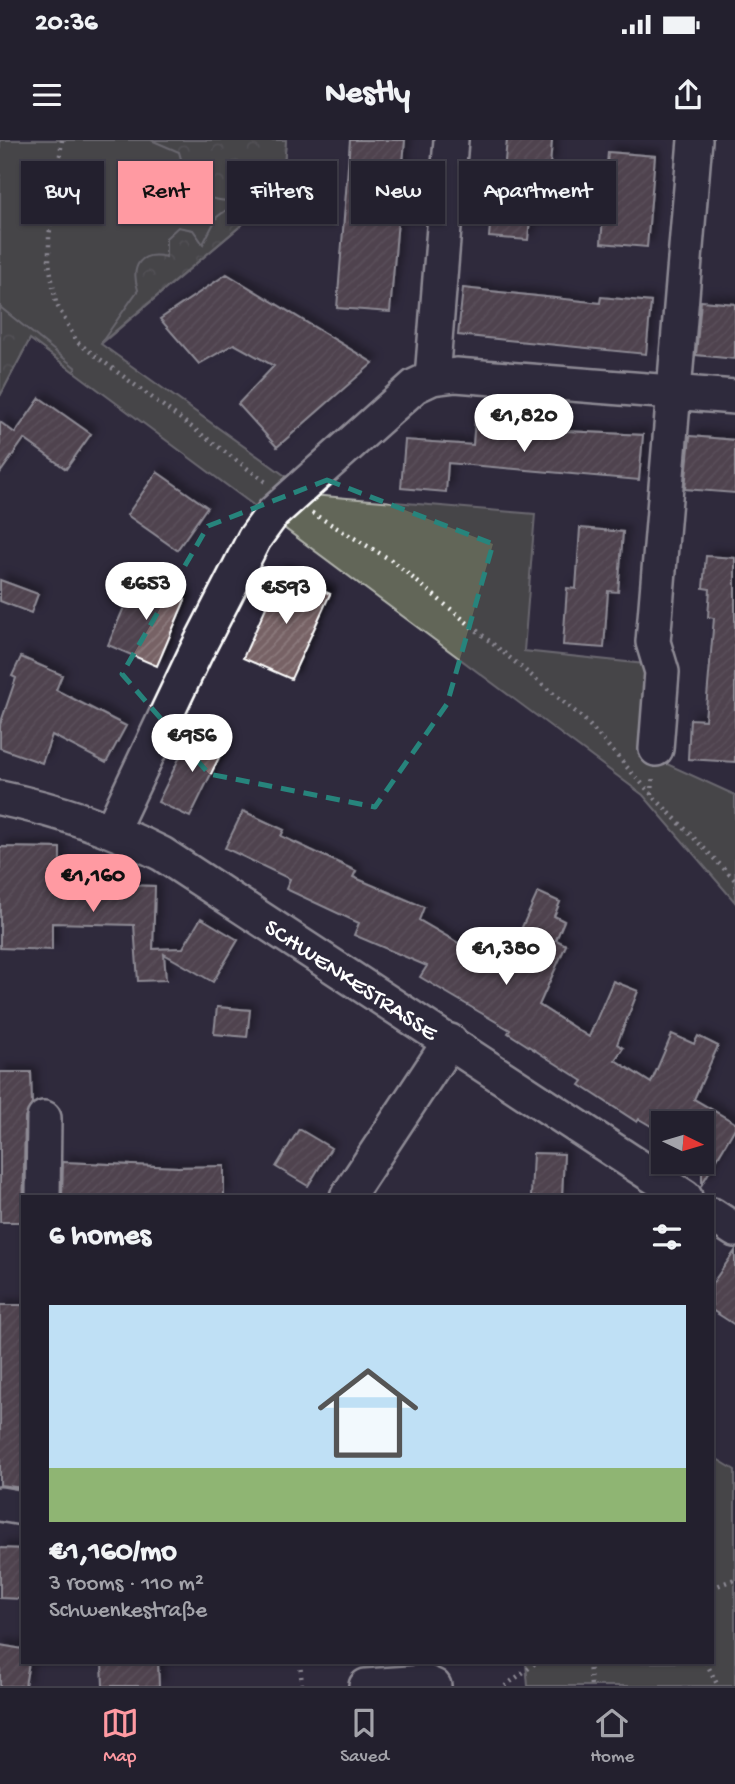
<!DOCTYPE html>
<html lang="en">
<head>
<meta charset="utf-8">
<style>
  :root { --surface:#23202e; --page:#2b2836; --text:#f1f3f6; --muted:#a3a3aa; --line:#403e4a; --accent:#ff9aa2 }
  body { margin:0; font-family:"Gochi Hand",sans-serif; background:var(--page); color:var(--text); height:100vh; display:flex; flex-direction:column; font-size:26px; white-space:nowrap }
  * { box-sizing:border-box; margin:0 }
  p { font-size:23px; color:var(--muted) }
  .icon { flex:none; width:38px; height:38px; fill:none; stroke:currentColor; stroke-width:2; stroke-linecap:round; stroke-linejoin:round }
  .map { position:relative; flex:1; overflow:hidden }
  .details { position:absolute; left:21px; top:1055px; width:693px; height:469px; display:flex; flex-direction:column; background:var(--surface); border-radius:0px; box-shadow:0 2px 5px #0004,0 0 0 2px var(--line) }
  .details>* { flex:none }
  .guide { position:absolute; left:21px; top:21px; width:693px; height:63px; display:flex; gap:14px }
  .needle { width:46px; rotate:95deg }
  .tools { position:absolute; left:651px; top:971px; display:grid; gap:14px }
  .tools a { display:grid; place-items:center; width:63px; height:63px; border-radius:0px; background:var(--surface); box-shadow:0 2px 5px #0004,0 0 0 2px var(--line); font-size:35px }
  .price { position:absolute; translate:-50% -60px; padding:0 16px; border-radius:24px; background:#fff; color:#222; font-size:23px; line-height:46px; filter:drop-shadow(0 2px 4px #0008) }
  .price::after { content:''; position:absolute; left:50%; top:42px; width:21px; height:16px; margin-left:-10px; background:inherit; clip-path:polygon(0 0,100% 0,50% 100%) }
  .price.selected { background:var(--accent); color:#111 }
  ul { padding:0; list-style:none }
  li { display:grid; align-content:center; gap:14px; height:371px; padding:0 28px }
  li+li { border-top:2px solid var(--line) }
  li span { display:grid; place-items:center; height:217px; border-radius:0px; color:#555 }
  li>.icon { margin-inline-start:auto }
  span .icon { width:126px; height:126px; fill:#fffc; stroke-width:1 }
  li b { font-size:30px }
  h2 { display:flex; justify-content:space-between; align-items:center; height:84px; padding:0 28px; font-size:30px }
  .chip { padding:0 24px; border-radius:0px; background:var(--surface); box-shadow:0 2px 5px #0004,0 0 0 2px var(--line); font-size:24px; line-height:63px }
  .chip.selected { background:var(--accent); color:#111 }
  .status { display:flex; justify-content:space-between; align-items:center; height:49px; padding:0 35px; background:var(--surface); direction:ltr }
  .status svg { height:19px; fill:currentColor }
  header { display:flex; justify-content:space-between; align-items:center; height:91px; padding:0 28px; background:var(--surface); font-size:32px; font-weight:700 }
  .menu { display:flex; justify-content:space-around; align-items:center; height:98px; border-top:2px solid var(--line); background:var(--surface); font-size:19px; color:var(--muted) }
  .menu a { display:grid; justify-items:center; gap:4px }
  .menu .selected { color:var(--accent) }
  .map>svg:first-child { display:block }
</style>
</head>
<body>
<div class="status"><b>20:36</b><svg viewBox="0 0 49 12"><path d="M0 12V9h3v3zM5 12V6h3v6zM10 12V3h3v9zM15 12V0h3v12zM26 1h20v11H26zM47 4h2v5h-2z"/></svg></div>
<header><svg class="icon" aria-label="menu" viewBox="0 0 24 24"><path d="M4 6h16M4 12h16M4 18h16"/></svg>Nestly<svg class="icon" aria-label="share" viewBox="0 0 24 24"><path d="M12 15V3M7 8l5-5 5 5M5 13v7h14v-7"/></svg></header>
<div class="map">
<svg width="735" height="1546" viewBox="0 0 735 1546">
  <defs>
    <pattern id="forest-crowns" width="20" height="18" patternUnits="userSpaceOnUse" patternTransform="scale(1.75)"><rect width="20" height="18" fill="#626658"/><path d="M2 6a3 3 0 1 1 6 0M12 15a3 3 0 1 1 6 0" fill="none" stroke="#7a7d71"/></pattern>
    <pattern id="building-hatch" width="6" height="6" patternUnits="userSpaceOnUse" patternTransform="scale(1.75)"><rect width="6" height="6" fill="#776265"/><path d="M-1 1l2-2M0 6l6-6M5 7l2-2" fill="none" stroke="#8b7a7c"/></pattern>
    <filter id="shadow"><feDropShadow dx="6" dy="-6" stdDeviation="3.5" flood-color="#0009"/></filter>
  </defs>
  <rect width="100%" height="100%" fill="#2f2a3d"/>
  <filter id="ink" filterUnits="userSpaceOnUse"><feTurbulence type="fractalNoise" baseFrequency=".0143" numOctaves="2"/><feDisplacementMap in="SourceGraphic" scale="14" xChannelSelector="R" yChannelSelector="G"/><feConvolveMatrix kernelMatrix="1 2 1 2 8 2 1 2 1" color-interpolation-filters="sRGB"/></filter>
  <g filter="url(#ink)">
    <path fill="#626658" stroke="#b0b2ac" stroke-width="2" d="M0 0H286L282 51 101 204 312 355 535 374 524 511 654 525 647 615 735 655V762L643 655 30 199 0 256Z
      M712 1316 735 1330V1546H528L526 1523 712 1522Z"/>
    <path fill="url(#forest-crowns)" stroke="#b0b2ac" stroke-width="2" d="M151 0H286L282 51 101 203 138 150C130 125 141 111 166 117V98L178 87 193 90 203 104 217 77 229 68 227 61C192 58 188 44 179 12Z
      M0 167 76 228 74 232 30 199 0 256Z"/>
    <path fill="url(#building-hatch)" stroke="#fff" stroke-width="2" filter="url(#shadow)" d="M350 0H405L390 172 337 168Z
      M507 0H552L550 26 535 25 528 100 489 97 493 51 502 52Z
      M608 12 655 16 647 107 601 103Z
      M227 134 373 223 277 307 238 264 274 226 234 204 199 224 160 179Z
      M463 148 600 163 601 157 651 162 646 214 458 195Z
      M701 161 735 164V219L696 215Z
      M40 258 91 294 66 329 24 299 0 333V282L15 293Z
      M475 279 548 284 547 290 643 295 639 340 448 323 446 352 401 348 405 300 473 305Z
      M690 296 735 300V353L685 349Z
      M157 332 207 367 177 410 127 375Z
      M580 388 623 392 618 452 608 451 604 508 563 505 567 448 576 449Z
      M706 416 735 418V622L688 619 690 579 705 580 714 478 708 477 710 449 703 448Z
      M282 432 330 454 291 539 243 518Z
      M136 439 185 460 157 526 108 505Z
      M0 440 38 454 31 473 0 461Z
      M21 517 62 535 56 550 126 586 106 623 52 595 42 623 0 608V585L16 538 12 536Z
      M193 590 225 605 190 677 158 662Z
      M243 671 284 690 281 696 356 731 353 737 424 767 419 780 503 829 538 752 560 762 554 776 564 781 556 800 566 805 539 865 589 897 613 841 638 851 617 904 623 908 615 920 651 943 672 894 694 904 698 896 718 906 694 959 735 983V988L702 1044V984H663V993L639 979 637 982 580 945 583 941 508 893 510 890 420 837 427 826 354 795 359 783 286 749 290 739 225 708Z
      M0 707 60 708V743L155 746 153 809 183 808 201 778 238 800 213 842 164 814 166 840 138 841 134 785 52 783V810L0 808Z
      M217 867 250 870 247 897 214 894Z
      M0 932H31L32 964 25 978 23 1082H0Z
      M299 989 331 1008 308 1046 276 1027Z
      M533 1013 564 1014 562 1057H531Z
      M63 1022 178 1027 224 1026V1057H62Z
      M735 1111V1185L712 1170V1144Z
      M0 1165H23V1348L0 1345Z
      M0 1408 23 1409V1459L0 1458Z
      M0 1505 23 1509V1522H29L25 1546H0Z
      M102 1522H158L159 1546H103Z"/>
    <g fill="none" stroke-linecap="round" stroke-linejoin="round">
      <g stroke="#fff" stroke-width="38">
        <g id="minor">
          <path d="M432 238 451 0"/>
          <path d="M656 609 662 532 653 502 695 0"/>
          <path id="s1" d="M0 658C58 670 109 687 162 714L685 1057"/>
          <path d="M112 689 195 514 254 399 273 373 415 246 432 238 456 235 735 257"/>
          <path d="M43 1057 44 978"/>
          <path d="M347 1057 450 901"/>
          <path d="M712 1075 735 1090"/>
          <path d="M0 1364 23 1368"/>
          <path d="M366 1546 425 1542 434 1546"/>
        </g>
      </g>
      <path stroke="#fff" stroke-width="4.5" stroke-dasharray="2 5" stroke-linecap="butt" d="M62 0 49 97V123L56 163 77 202 267 343
        M312 373 391 420 583 578 652 655 735 740
        M652 655 653 635
        M712 1448 735 1439
        M300 1522 302 1546
        M589 1522 591 1546
        M706 1522 718 1546
        M505 1546 537 1522"/>
      <use href="#minor" stroke="#2f2a3d" stroke-width="33"/>
    </g>
  </g>
  <path d="M0 0H735V1546H0ZM327 340 493 404 447 564 375 667 209 634 122 534 208 386Z" fill="#2f2a3d" fill-opacity=".55" fill-rule="evenodd"/>
  <path fill="none" stroke="#27847c" stroke-width="5" stroke-dasharray="14 9" stroke-linejoin="round" d="M327 340 493 404 447 564 375 667 209 634 122 534 208 386Z"/>
  <g text-anchor="middle" stroke-width="7" stroke-linejoin="round" paint-order="stroke">
    <g font-size="24" fill="#fff" stroke="#2f2a3d">
      <text dy="8" stroke="none"><textPath href="#s1" startOffset="399">SCHWENKESTRASSE</textPath></text>
    </g>
  </g>
</svg>
<div class="tools">
<a><svg class="needle" viewBox="-14 -14 28 28"><path d="M0-13l5 13h-10z" fill="#e53935"/><path d="M0 13l5-13h-10z" fill="#a3a3aa"/></svg></a>
</div>
<b class="price" style="left:524px;top:314px">€1,820</b>
<b class="price" style="left:146px;top:482px">€653</b>
<b class="price" style="left:286px;top:486px">€593</b>
<b class="price" style="left:192px;top:634px">€956</b>
<b class="price selected" style="left:93px;top:774px">€1,160</b>
<b class="price" style="left:506px;top:847px">€1,380</b>
<div class="guide">
<a class="chip">Buy</a>
<a class="chip selected">Rent</a>
<a class="chip">Filters</a>
<a class="chip">New</a>
<a class="chip">Apartment</a>
</div>
<section class="details">
<h2>6 homes<svg class="icon" aria-label="filters" viewBox="0 0 24 24"><path d="M4 7h16M4 17h16"/><circle cx="9" cy="7" r="2"/><circle cx="15" cy="17" r="2"/></svg></h2>
<ul>
<li><span style="background:linear-gradient(#bfe0f5 75%,#8fb573 0)"><svg class="icon" aria-label="home" viewBox="0 0 24 24"><path d="M3 11l9-7 9 7M6 9v11h12V9"/></svg></span><div><b>€1,160/mo</b><p>3 rooms · 110 m²</p><p>Schwenkestraße</p></div></li>
</ul>
</section>
</div>
<nav class="menu">
<a class="selected"><svg class="icon" aria-label="map" viewBox="0 0 24 24"><path d="M3 6l6-2 6 2 6-2v14l-6 2-6-2-6 2zM9 4v14M15 6v14"/></svg>Map</a>
<a><svg class="icon" aria-label="saved" viewBox="0 0 24 24"><path d="M7 4h10v16l-5-4-5 4z"/></svg>Saved</a>
<a><svg class="icon" aria-label="home" viewBox="0 0 24 24"><path d="M3 11l9-7 9 7M6 9v11h12V9"/></svg>Home</a>
</nav>
</body>
</html>
